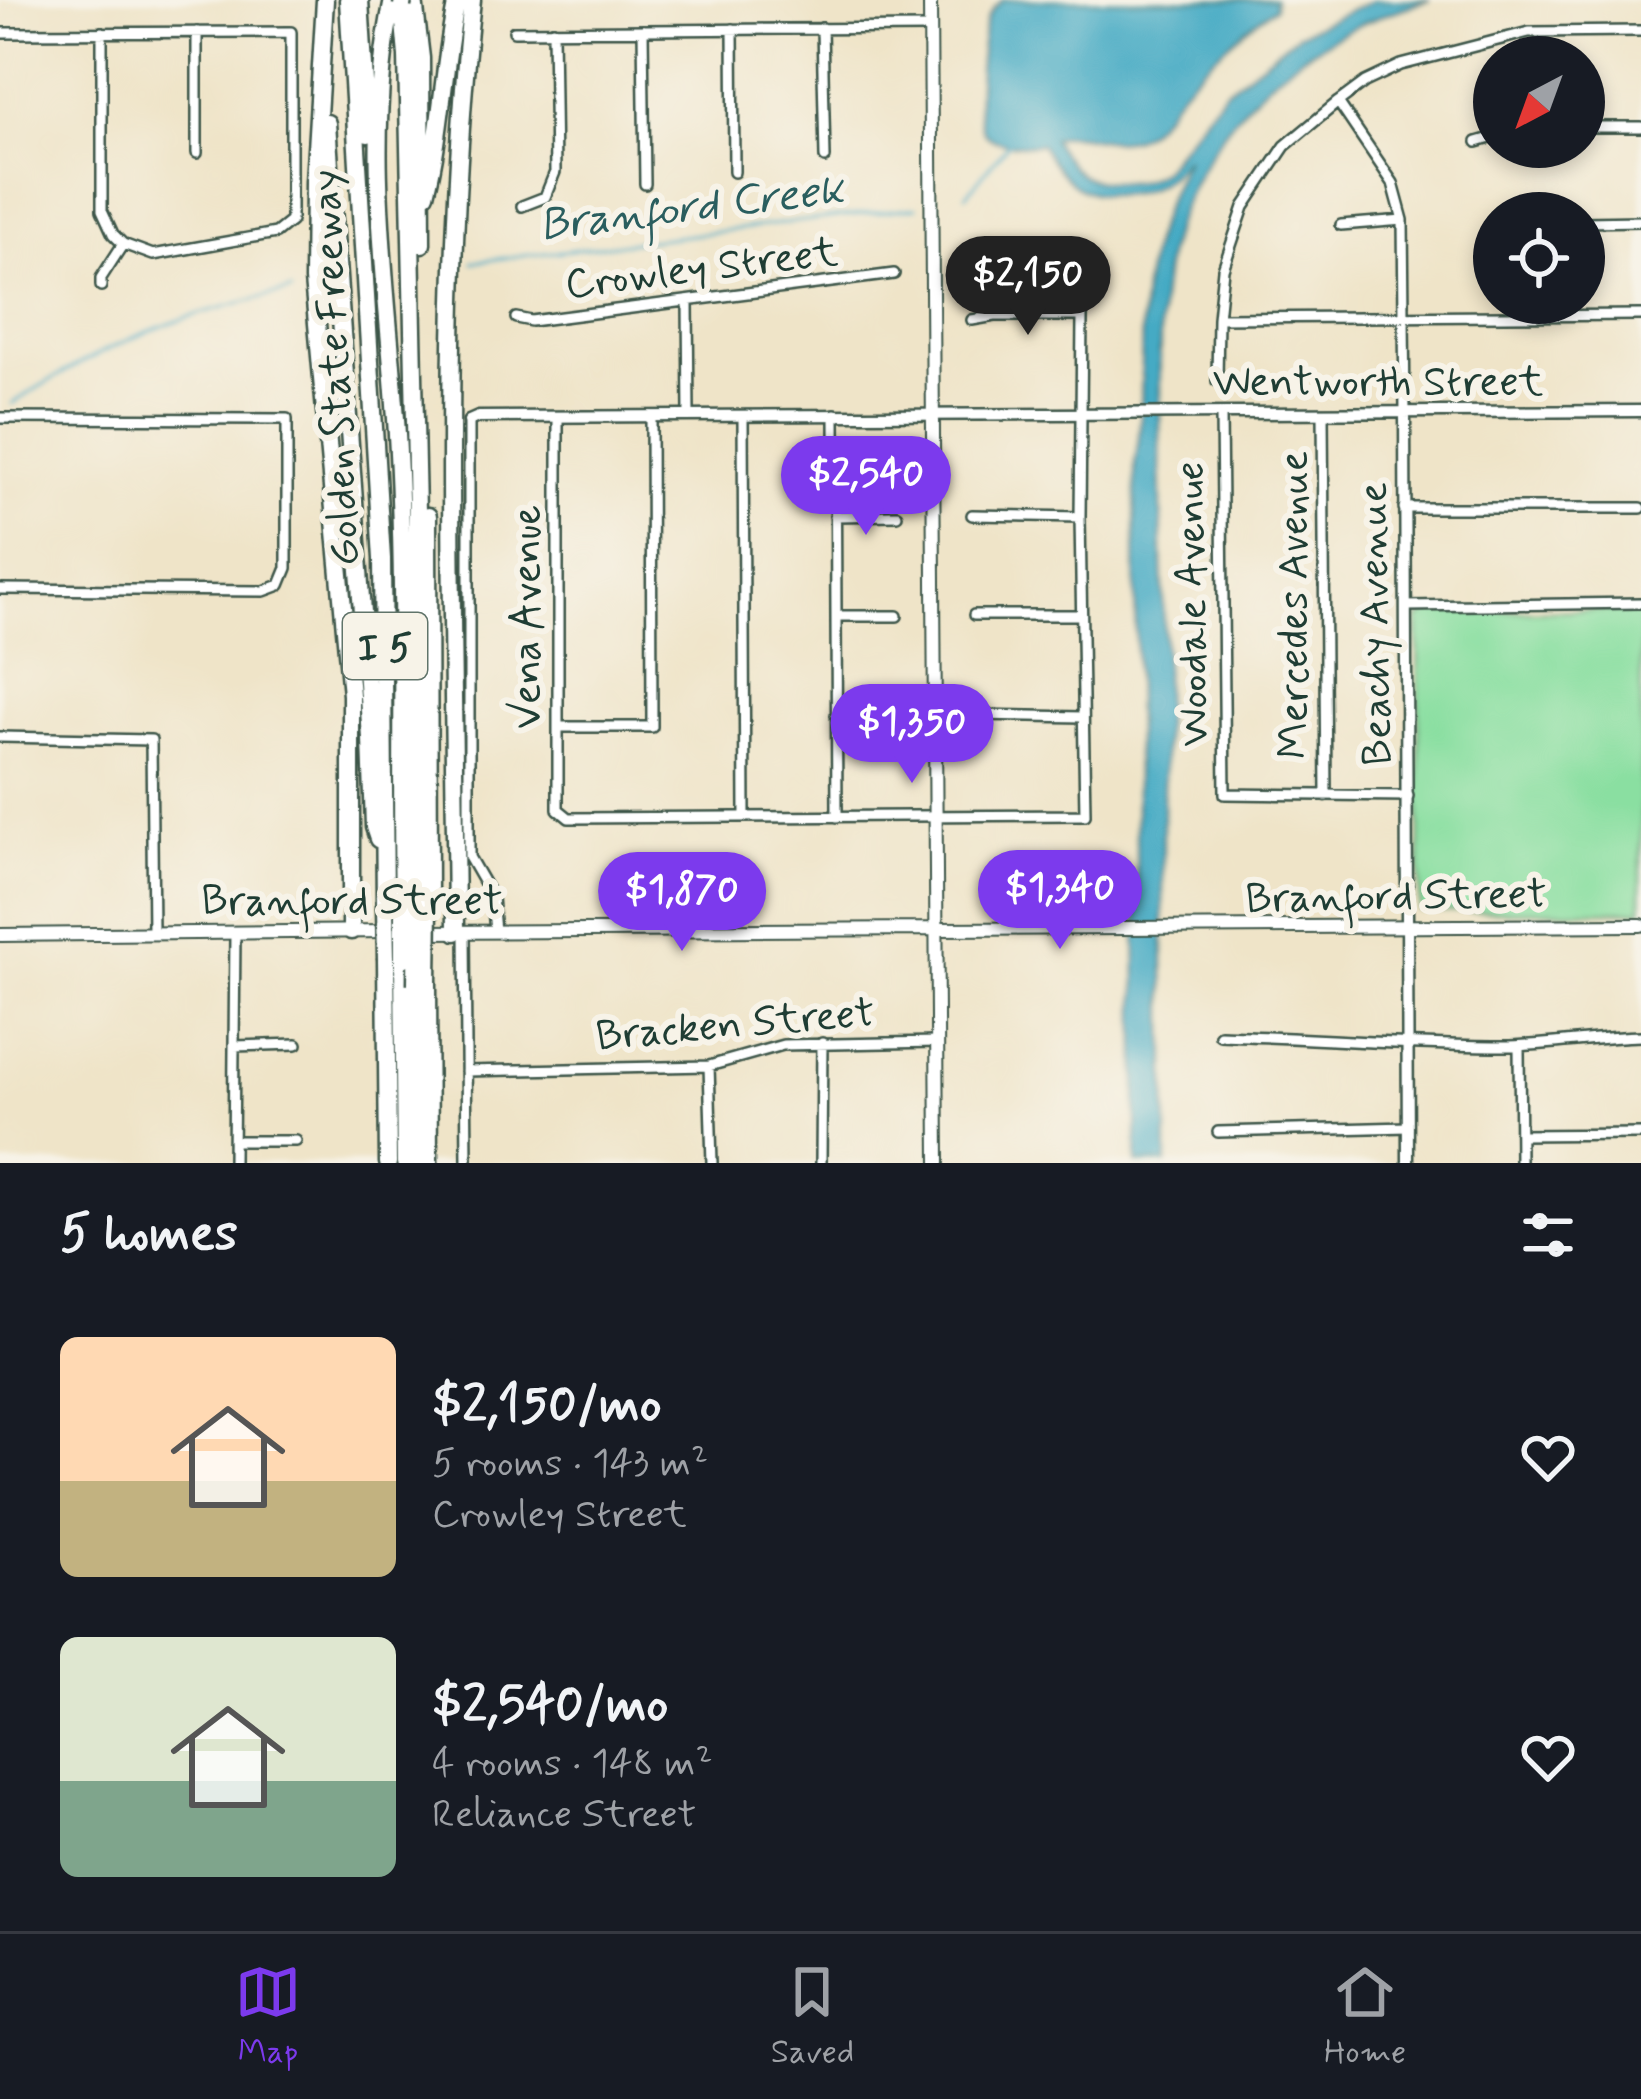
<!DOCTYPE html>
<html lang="en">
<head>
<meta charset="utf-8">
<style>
  :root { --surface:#171b24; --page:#20242c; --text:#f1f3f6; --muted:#9ea1a6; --line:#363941; --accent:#7c3aed }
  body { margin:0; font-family:Mynerve,sans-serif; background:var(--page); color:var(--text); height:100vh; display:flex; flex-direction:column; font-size:45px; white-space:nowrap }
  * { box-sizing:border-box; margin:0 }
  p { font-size:39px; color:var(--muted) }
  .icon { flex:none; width:66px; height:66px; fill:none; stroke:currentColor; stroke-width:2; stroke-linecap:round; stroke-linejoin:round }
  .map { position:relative; height:1163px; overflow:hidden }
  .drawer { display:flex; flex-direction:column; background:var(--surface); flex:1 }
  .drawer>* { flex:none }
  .needle { width:78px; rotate:221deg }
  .tools { position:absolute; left:1473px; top:36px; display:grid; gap:24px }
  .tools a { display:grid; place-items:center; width:132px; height:132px; border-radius:50%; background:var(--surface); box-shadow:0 6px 18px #0003; font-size:60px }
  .price { position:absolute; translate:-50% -102px; padding:0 27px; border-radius:42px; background:var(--accent); color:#fff; font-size:39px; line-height:78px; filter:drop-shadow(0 3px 6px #0008) }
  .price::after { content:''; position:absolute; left:50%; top:72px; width:36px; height:27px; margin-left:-18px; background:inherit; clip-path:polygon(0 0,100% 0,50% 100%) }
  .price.on { background:#222; color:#fff }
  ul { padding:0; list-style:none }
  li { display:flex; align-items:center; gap:36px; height:300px; padding:0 60px }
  li span { display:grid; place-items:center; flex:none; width:336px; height:240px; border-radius:18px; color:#555 }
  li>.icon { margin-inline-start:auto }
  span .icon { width:144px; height:144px; fill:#fffc; stroke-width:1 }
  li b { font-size:51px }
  h2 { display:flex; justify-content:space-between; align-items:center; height:144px; padding:0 60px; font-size:51px }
  .tabs { display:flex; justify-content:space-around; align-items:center; height:168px; border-top:3px solid var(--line); background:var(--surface); font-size:33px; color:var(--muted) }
  .tabs a { display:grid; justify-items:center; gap:6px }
  .tabs .on { color:var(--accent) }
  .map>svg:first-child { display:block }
</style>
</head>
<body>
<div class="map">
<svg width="1641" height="1163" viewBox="0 0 1641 1163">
  <rect width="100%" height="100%" fill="#f7f3e8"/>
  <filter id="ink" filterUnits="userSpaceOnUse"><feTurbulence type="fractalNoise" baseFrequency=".00833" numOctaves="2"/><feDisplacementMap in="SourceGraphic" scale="24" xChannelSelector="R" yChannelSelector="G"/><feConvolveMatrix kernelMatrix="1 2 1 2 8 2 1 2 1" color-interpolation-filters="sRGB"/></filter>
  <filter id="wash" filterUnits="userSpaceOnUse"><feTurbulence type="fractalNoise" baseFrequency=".004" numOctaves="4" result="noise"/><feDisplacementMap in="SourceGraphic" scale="48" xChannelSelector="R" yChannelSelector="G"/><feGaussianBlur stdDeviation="2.7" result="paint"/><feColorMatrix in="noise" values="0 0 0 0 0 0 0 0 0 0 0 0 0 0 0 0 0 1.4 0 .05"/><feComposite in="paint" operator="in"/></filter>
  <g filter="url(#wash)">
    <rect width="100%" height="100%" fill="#efe4c8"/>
    <path fill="#8adfa1" stroke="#548e6a" stroke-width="3" d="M1641 610V911H1420L1418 619 1430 611Z"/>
    <path fill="#44aac4" stroke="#32747c" stroke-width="3" d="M1003 0H1274V8C1244 30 1214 55 1188 83 1172 99 1158 128 1136 137 1108 149 1078 127 1052 139 1075 174 1081 183 1123 182 1139 182 1148 179 1161 171L1225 91 1298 34 1374 0H1430C1312 33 1231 92 1182 208 1155 271 1160 339 1160 406 1160 479 1162 552 1164 625 1166 713 1162 801 1163 889 1164 980 1167 1072 1167 1163H1137L1135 463C1145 412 1140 362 1142 311 1145 257 1162 205 1187 157 1181 162 1175 171 1168 177 1147 196 1101 201 1077 187 1061 177 1050 159 1040 144 1026 147 996 144 985 134 971 120 981 42 986 22 989 13 995 6 1003 0Z"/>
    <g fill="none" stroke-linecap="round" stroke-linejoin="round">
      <path stroke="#44aac4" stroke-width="3" d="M966 195 1010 141
        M473 262 917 207
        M12 404C111 340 177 315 291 291"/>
    </g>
  </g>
  <g filter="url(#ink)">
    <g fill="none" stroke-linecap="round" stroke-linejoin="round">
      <g stroke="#3e564a" stroke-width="14">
        <path id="minor" d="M822 28 825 158
          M733 29 734 172
          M643 30 645 184
          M514 31 931 28
          M0 33 291 32V221L276 233 153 255 123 244
          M1338 102 1393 183 1403 220 1405 412
          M1584 127H1641
          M1477 142 1494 137
          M197 153V32
          M522 206 545 197 555 172 553 30
          M1584 222 1641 221
          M1341 225 1403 220
          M101 286V278L123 244 113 234 102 210V32
          M688 302 689 415
          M995 316 996 251
          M516 318 531 321 894 274
          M1218 318 1641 315
          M972 320 995 316H1082
          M1217 381 1218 318 1223 269 1244 207 1285 146 1338 102 1365 82 1401 65 1529 32 1641 31
          M1323 413 1326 796
          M835 414 837 817
          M1221 414 1225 794 1408 796
          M743 416 745 817
          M558 417V809L569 818 1085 815 1080 517 1082 316 1090 270
          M0 418 287 419V568L280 585 264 591 0 589
          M469 421V857L492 897 495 932
          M1404 508H1641
          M972 515 1080 517
          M835 516 897 515
          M1406 606 1641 603
          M974 615H1081
          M836 616H897
          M836 715H898
          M976 715 1082 717
          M558 727H652L651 416
          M0 737 151 740 153 933
          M465 932 467 1163
          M1220 1035C1317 1038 1414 1046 1510 1046 1554 1045 1597 1037 1641 1036
          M234 1046 297 1044
          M1519 1046 1520 1163
          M709 1066 712 1163
          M466 1071 709 1066 783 1045 938 1042
          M1218 1132 1408 1127
          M1520 1135 1641 1134
          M233 1141H296
          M233 1163 235 933
          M821 1163 822 1043"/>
      </g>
      <g stroke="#3e564a" stroke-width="15">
        <path id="tertiary" d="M1405 412 1408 1163
          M469 421 478 417 1641 411"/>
      </g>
      <g stroke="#3e564a" stroke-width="16">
        <path id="secondary" d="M930 0 938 1163
          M421 932 1641 925
          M0 935 389 931"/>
      </g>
      <g stroke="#3e564a" stroke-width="21">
        <path id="motorway" d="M325 0 314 182 313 280 351 695V931
          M348 0 382 559 385 907
          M360 0 368 134
          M393 0C361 148 391 303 398 453 406 604 400 755 403 907
          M402 0 407 56 417 512V906
          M414 0 421 58 422 244
          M327 123 371 738 374 827 378 839
          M426 194C442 131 443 64 457 0
          M428 516 429 905
          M456 932C454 622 439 309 472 0
          M386 959 388 1163
          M403 959 405 1163
          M428 983 429 1163
          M416 984 417 1163"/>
      </g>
      <use href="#minor" stroke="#fff" stroke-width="9"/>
      <use href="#tertiary" stroke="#fff" stroke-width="10"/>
      <use href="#secondary" stroke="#fff" stroke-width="12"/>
      <use href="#motorway" stroke="#fff" stroke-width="16"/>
      <g stroke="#3e564a" stroke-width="21" stroke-linecap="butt">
        <path id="motorway-bridge" d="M402 6 403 0
          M385 907 386 959
          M403 907V959
          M428 983 429 905
          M416 984 417 906"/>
      </g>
      <use href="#motorway-bridge" stroke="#fff" stroke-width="16"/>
    </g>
  </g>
  <g text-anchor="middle" stroke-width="12" stroke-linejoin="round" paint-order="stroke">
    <rect fill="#f7f3e8" stroke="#60746a" stroke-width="3" x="343" y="613" width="84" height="66" rx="9"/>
    <g font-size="39" font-weight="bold" fill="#1f3d34">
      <text x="385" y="660">I 5</text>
    </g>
    <g font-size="42" fill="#1f3d34" stroke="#f7f3e8">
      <text transform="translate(701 266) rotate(-7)" y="15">Crowley Street</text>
      <text transform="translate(333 368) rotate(-93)" y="15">Golden State Freeway</text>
      <text x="1378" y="395">Wentworth Street</text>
      <text transform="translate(1190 604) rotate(-91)" y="15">Woodale Avenue</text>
      <text transform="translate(1292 605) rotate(-90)" y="15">Mercedes Avenue</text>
      <text transform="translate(525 617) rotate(-90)" y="15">Vena Avenue</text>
      <text transform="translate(1373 624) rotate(-91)" y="15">Beachy Avenue</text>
      <text transform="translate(1396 894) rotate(-1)" y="15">Branford Street</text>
      <text x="352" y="914">Branford Street</text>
      <text transform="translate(735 1022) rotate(-5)" y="15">Bracken Street</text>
    </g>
    <g font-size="45" font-style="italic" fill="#2a5e5f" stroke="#f7f3e8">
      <text transform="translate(691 205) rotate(-7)" y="16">Branford Creek</text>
    </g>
  </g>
</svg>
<div class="tools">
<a><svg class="needle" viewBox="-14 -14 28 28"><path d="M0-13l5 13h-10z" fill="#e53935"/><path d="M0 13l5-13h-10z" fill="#9ea1a6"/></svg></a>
<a><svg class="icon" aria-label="locate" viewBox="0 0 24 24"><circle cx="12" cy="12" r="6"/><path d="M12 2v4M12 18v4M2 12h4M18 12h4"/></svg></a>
</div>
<b class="price on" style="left:1028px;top:338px">$2,150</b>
<b class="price" style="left:866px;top:538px">$2,540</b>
<b class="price" style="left:912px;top:786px">$1,350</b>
<b class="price" style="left:1060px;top:952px">$1,340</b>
<b class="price" style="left:682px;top:954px">$1,870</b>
</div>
<section class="drawer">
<h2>5 homes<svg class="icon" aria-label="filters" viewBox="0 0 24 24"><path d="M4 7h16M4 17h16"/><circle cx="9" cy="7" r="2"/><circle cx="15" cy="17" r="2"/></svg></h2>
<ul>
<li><span style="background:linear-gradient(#ffd9b3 60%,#c2b280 0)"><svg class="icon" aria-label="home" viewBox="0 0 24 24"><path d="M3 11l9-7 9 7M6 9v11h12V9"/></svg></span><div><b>$2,150/mo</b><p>5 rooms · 143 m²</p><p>Crowley Street</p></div><svg class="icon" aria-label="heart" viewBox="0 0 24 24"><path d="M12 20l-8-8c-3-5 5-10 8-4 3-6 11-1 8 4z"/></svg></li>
<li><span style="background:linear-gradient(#dfe7d0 60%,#7fa58c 0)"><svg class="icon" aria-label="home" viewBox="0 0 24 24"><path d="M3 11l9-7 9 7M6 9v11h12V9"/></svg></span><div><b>$2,540/mo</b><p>4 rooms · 148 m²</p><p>Reliance Street</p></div><svg class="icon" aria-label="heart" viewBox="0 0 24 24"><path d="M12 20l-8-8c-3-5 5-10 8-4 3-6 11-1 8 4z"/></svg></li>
</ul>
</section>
<nav class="tabs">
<a class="on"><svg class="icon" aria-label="map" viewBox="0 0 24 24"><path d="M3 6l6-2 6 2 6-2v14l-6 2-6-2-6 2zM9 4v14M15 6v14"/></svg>Map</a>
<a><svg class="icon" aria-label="saved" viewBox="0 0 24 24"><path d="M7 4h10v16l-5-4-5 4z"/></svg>Saved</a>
<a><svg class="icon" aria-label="home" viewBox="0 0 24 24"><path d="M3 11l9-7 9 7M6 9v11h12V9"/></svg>Home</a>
</nav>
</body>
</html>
